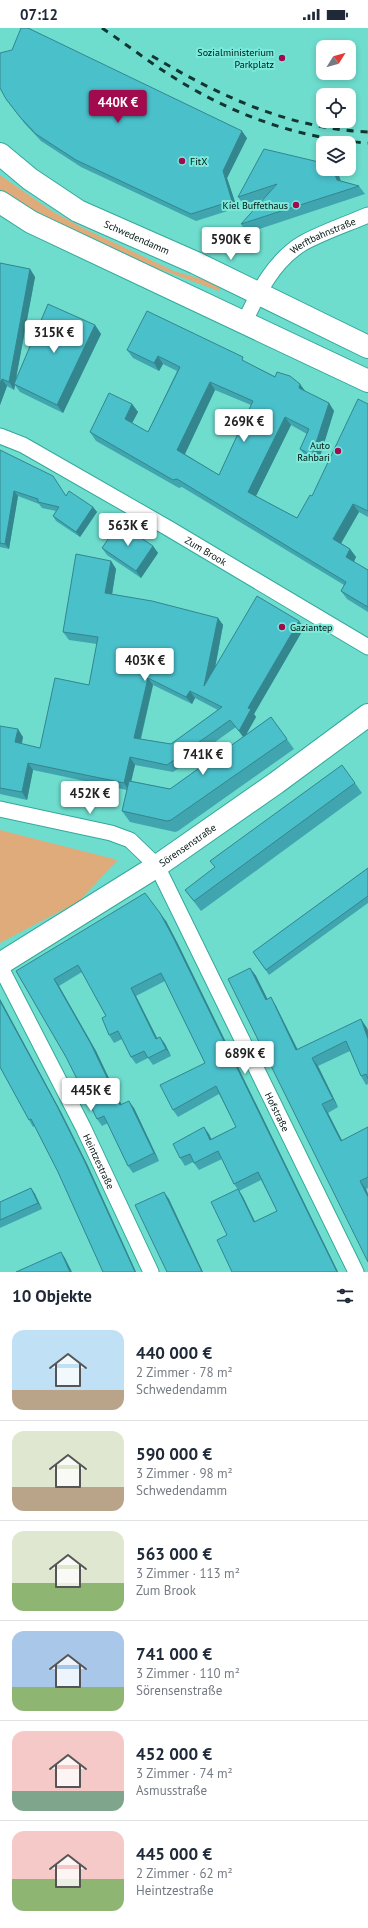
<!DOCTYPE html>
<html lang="de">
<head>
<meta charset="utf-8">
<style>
  :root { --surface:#fff; --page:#f2f2f3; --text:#1f2937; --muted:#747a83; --line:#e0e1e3; --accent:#a10a4c }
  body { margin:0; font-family:"PT Sans",sans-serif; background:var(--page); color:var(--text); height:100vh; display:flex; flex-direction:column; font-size:15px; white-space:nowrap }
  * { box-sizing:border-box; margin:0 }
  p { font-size:13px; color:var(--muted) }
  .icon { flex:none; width:22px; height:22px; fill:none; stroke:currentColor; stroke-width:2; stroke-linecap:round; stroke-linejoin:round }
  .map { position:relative; height:1244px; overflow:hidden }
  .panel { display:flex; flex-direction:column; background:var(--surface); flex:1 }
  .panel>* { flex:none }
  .needle { width:26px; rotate:53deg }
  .buttons { position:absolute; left:316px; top:12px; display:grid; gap:8px }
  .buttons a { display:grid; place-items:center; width:40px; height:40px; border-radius:8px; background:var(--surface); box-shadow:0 2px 6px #0003; font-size:20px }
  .price { position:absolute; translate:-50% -34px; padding:0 9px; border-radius:4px; background:#fff; color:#222; font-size:13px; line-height:26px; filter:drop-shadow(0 1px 2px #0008) }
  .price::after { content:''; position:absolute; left:50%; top:24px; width:12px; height:9px; margin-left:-6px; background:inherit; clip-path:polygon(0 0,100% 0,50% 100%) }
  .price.current { background:var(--accent); color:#fff }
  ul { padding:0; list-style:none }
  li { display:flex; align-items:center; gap:12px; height:100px; padding:0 12px }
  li+li { border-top:1px solid var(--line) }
  li span { display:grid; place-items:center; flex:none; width:112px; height:80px; border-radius:12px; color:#555 }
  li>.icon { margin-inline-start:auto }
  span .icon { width:48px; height:48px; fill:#fffc; stroke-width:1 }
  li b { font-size:17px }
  h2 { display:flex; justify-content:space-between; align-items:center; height:48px; padding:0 12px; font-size:17px }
  .status { display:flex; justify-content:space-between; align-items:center; height:28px; padding:0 20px; background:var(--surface); direction:ltr }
  .status svg { height:11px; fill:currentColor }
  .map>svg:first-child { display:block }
</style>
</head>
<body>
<div class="status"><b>07:12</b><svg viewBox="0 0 49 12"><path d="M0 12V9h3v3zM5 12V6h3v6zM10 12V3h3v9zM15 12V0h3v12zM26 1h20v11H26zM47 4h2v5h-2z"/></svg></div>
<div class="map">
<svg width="368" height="1244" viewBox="0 0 368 1244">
  <rect width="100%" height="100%" fill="#6eddce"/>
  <path fill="#e0ab7a" d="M0 147 52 183 81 199 174 243 222 257 219 263 145 236 26 181 0 165Z
    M0 802 118 832 78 874 0 915Z"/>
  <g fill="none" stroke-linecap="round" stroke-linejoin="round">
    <g stroke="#32a99b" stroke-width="17">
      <g id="street">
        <path id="s1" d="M244 295C258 265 273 233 303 215 323 204 347 196 368 187"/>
        <path id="s2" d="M0 408 23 417 168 500 368 619"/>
        <path id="s3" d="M0 781 111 805 130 812 157 838 356 1244"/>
        <path id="s4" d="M0 938 83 1099 151 1244"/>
      </g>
    </g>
    <g stroke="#32a99b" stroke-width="24">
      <g id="secondary">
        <path id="s5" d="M0 126 30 151 78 183 196 235 368 319"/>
        <path d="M0 174 31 194 368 353"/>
        <path id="s6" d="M0 936 157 838 276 755 368 687"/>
      </g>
    </g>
    <use href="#street" stroke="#fff" stroke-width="15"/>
    <use href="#secondary" stroke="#fff" stroke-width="22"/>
    <path stroke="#123631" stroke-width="3" stroke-dasharray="7 7" stroke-linecap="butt" d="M102 0C126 16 149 34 173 49 231 86 299 111 368 115
      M152 28C220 68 287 100 368 104"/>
  </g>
  <path fill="#40a5af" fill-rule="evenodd" d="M12 22 247 110 227 150 237 180 196 193 81 139 41 113 25 96 6 71Z
    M323 135 338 145 341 153 359 158 365 166 247 205 241 196 264 171 244 177 238 169Z
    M0 235 30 241 35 249 16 349 95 297 101 306 63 385 20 364 15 357 14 362 7 358 0 377Z
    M127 322 246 334 329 375 334 383 318 435 306 429 300 421 307 406 291 397 256 468 297 490 312 468 368 376V489L359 484 341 515 350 521 356 529 354 534 368 542V584L347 571 341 563 344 557 182 459 179 460 96 413 90 404 132 376 138 384 132 395 148 404 177 343 163 336 159 343 133 330ZM215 362 251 377 219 447 185 426Z
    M0 422 66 468 93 479 97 484 80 509 56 493 53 488 56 483 42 480 39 476 18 468 9 521 0 519Z
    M153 518 158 525 141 550 107 527 102 520Z
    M111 533 116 541 112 566 218 590 223 597 215 641 299 593 304 600 254 686 256 689 246 707 271 689 294 721 178 803 175 804 130 794 122 783 127 762 33 742 27 772 0 766V698L23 709 22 716 40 720 89 657 97 616 69 612 63 604ZM153 657 192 676 195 670 218 682 171 716 141 711ZM236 699 243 709 170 761 131 753 135 737 173 744Z
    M355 755 362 765 201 883 185 862Z
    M368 840V875L269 947 253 924Z
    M166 893 178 916 338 1244 227 1207 238 1161 243 1169 255 1194 277 1183 261 1152 239 1163 234 1156 222 1131 199 1142 193 1134 185 1138 180 1130 209 1106 211 1111 236 1099 219 1066 178 1089 173 1082 205 1035 165 953 136 968 157 1010 160 1009 165 1016 171 1028 153 1037 148 1030 136 1036 131 1029 122 1011 114 1015 109 1007 106 988 82 944 59 958 96 1023 121 1076 134 1080 159 1133 133 1145 128 1138 108 1095 102 1098 97 1091 66 1029 16 943Z
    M250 940 256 948 267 971 276 978 298 1022 367 1000 368 1003V1056L366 1057 361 1048 350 1023 318 1038 338 1079 328 1085 342 1113 368 1099V1160L366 1161 368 1166V1234Z
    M0 971 61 1084 88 1138 136 1244H103L58 1144 35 1098 33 1099 29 1092 0 1039Z
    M31 1160 35 1166 42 1181 0 1200V1174Z"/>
  <path fill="#34868e" d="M242 103 247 110 227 150 237 180 232 173 223 143Z
    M333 141H335L338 145 343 161 337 152Z
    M30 241 35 249 15 356H14L15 357 14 362 9 354Z
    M95 297 101 306 63 385 57 377Z
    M158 328 163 336 159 343 154 335Z
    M2 351 7 358 0 377V355Z
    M210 354 215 362 183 430 177 422Z
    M300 356 306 364 299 360Z
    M329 375 334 383 318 435 312 427Z
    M132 376 138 384 130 399 125 391Z
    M285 389 291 397 254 472 248 464Z
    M14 463 18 468 9 521 5 516Z
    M353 476 359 484 339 519 333 511Z
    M93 479 97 484 80 509 76 504Z
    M153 518 158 525 141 550 136 543Z
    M350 521 356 529 352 537 346 529Z
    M111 533 116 541 111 573 105 565Z
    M218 590 223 597 210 666 204 658Z
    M299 593 304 600 254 686 256 689 244 710 239 703 248 680Z
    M148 650 153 657 139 717 134 710Z
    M190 663 195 670 192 676 186 669Z
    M18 701 23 709 20 722 15 714Z
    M130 729 135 737 129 763 124 755Z
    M28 735 33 742 27 772 22 764Z
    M160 885 166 893 178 916 338 1244H337Z
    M250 940 256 948 272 980 266 972Z
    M54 951 59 958 96 1023 125 1084 120 1077Z
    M131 960 136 968 161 1018 156 1011Z
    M271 969 276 978 302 1031 296 1022Z
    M0 971 61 1084 88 1138 136 1244H135L0 973Z
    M361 991 367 1000 368 1003V1011Z
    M160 1009 165 1016 171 1028 166 1021Z
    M312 1030 318 1038 338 1079 333 1071Z
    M129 1073 134 1080 159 1133 154 1125Z
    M322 1076 328 1085 347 1122 341 1113Z
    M204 1099 209 1106 215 1119 210 1112Z
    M360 1153 366 1161 368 1166V1169Z
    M31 1160 35 1166 42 1181 38 1175Z
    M238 1161 243 1169 259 1202 254 1194Z
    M164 1164 169 1171 203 1244H202Z
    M61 1224 65 1230 72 1244H70Z"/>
  <path fill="#4ac0cb" stroke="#34868e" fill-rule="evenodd" d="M21 0H28L242 103 223 143 232 173 191 186 76 132 36 106 20 89 6 71 0 60V25L12 22Z
    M264 121 323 135V141H333L337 152 359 158 241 196 277 156 238 169Z
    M0 235 30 241 9 354 2 351 0 355Z
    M48 276 95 297 57 377 14 356Z
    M147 283 243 329 242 332 275 349 277 344 290 348 300 356 299 360 329 375 312 427 300 421 309 401 285 389 248 464 297 490 310 467 312 468 358 371 368 376V483L353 476 333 511 350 521 346 529 368 542V579L341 563 346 554 177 451 173 452 90 404 109 365 132 376 125 391 148 404 180 339 158 328 154 335 127 322ZM210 354 253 373 219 447 177 422Z
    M0 422 53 448 66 468 69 463 93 479 76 504 53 488 59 479 38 474V471L14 463 5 516 0 515Z
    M119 495 153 518 136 543 102 520Z
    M76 526 111 533 105 565 152 573 218 590 204 658 257 568 299 593 248 680 251 681 239 703 230 692 167 737 130 729 124 755 28 735 22 764 0 760V698L18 701 15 714 40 720 55 650 89 657 98 609 63 604ZM148 650 186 669 190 663 222 679 171 716 134 710Z
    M271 689 287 711 171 792 167 793 122 783 129 753 170 761Z
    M342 737 355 755 194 873 185 862 215 839 210 833Z
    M368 840V868L266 942 253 924Z
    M145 865 160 885 173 909 337 1244H232L217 1212 227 1207 211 1174 238 1161 254 1194 277 1183 258 1144 234 1156 218 1123 194 1135 190 1126 180 1130 173 1116 204 1099 210 1112 236 1099 216 1058 173 1082 160 1057 205 1035 161 945 131 960 156 1011 160 1009 166 1021 148 1030 144 1023 131 1029 118 1003 109 1007 102 990 106 988 78 937 54 951 91 1016 120 1077 129 1073 154 1125 128 1138 104 1088 97 1091 66 1029 16 943Z
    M250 940 266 972 271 969 296 1022 361 991 368 1011V1051L366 1046 361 1048 346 1013 312 1030 333 1071 322 1076 341 1113 368 1099V1149L360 1153 368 1169V1234L228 951Z
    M0 973 57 1078 84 1132 135 1244H103L58 1144 31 1091 29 1092 0 1039Z
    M31 1160 38 1175 0 1192V1174Z
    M164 1164 202 1244H167L135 1177Z
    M61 1224 70 1244H16Z"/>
  <g fill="#a10a4c" stroke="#7ceadb" stroke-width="1.5">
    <circle cx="282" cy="30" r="4"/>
    <circle cx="182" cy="133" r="4"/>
    <circle cx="296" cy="177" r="4"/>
    <circle cx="338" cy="423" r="4"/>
    <circle cx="282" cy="599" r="4"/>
  </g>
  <g text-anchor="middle" stroke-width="4" stroke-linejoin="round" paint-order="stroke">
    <g font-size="10" fill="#001411" stroke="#7ceadb" text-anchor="end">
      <text x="274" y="28">Sozialministerium<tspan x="274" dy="12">Parkplatz</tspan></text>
      <text x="190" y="137" text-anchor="start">FitX</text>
      <text x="288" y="181">Kiel Buffethaus</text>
      <text x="330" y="421">Auto<tspan x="330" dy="12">Rahbari</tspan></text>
      <text x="290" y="603" text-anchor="start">Gaziantep</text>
    </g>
    <g font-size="10" fill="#001411" stroke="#7ceadb">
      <text dy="4" stroke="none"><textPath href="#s5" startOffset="161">Schwedendamm</textPath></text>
      <text dy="4" stroke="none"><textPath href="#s1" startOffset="122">Werftbahnstraße</textPath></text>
      <text dy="4" stroke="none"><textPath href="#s2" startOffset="236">Zum Brook</textPath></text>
      <text dy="4" stroke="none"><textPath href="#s6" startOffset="222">Sörensenstraße</textPath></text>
      <text dy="4" stroke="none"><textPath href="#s3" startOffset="445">Hofstraße</textPath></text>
      <text dy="4" stroke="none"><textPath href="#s4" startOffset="219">Heintzestraße</textPath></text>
    </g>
  </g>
</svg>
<div class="buttons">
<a><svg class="needle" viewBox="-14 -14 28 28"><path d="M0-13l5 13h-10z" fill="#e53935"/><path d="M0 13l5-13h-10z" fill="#747a83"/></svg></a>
<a><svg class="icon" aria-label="locate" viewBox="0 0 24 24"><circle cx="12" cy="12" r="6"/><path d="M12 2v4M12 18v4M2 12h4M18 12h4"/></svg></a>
<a><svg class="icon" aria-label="layers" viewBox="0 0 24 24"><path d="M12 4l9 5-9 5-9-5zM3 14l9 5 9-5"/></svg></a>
</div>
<b class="price current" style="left:118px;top:96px">440K €</b>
<b class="price" style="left:231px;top:233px">590K €</b>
<b class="price" style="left:54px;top:326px">315K €</b>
<b class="price" style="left:244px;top:415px">269K €</b>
<b class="price" style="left:128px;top:519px">563K €</b>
<b class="price" style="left:145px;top:654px">403K €</b>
<b class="price" style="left:203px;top:748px">741K €</b>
<b class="price" style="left:90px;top:787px">452K €</b>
<b class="price" style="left:245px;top:1047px">689K €</b>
<b class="price" style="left:91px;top:1084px">445K €</b>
</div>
<section class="panel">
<h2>10 Objekte<svg class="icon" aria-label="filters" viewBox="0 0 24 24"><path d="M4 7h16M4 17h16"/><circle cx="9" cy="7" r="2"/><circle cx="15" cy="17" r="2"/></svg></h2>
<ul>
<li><span style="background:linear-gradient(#bfe0f5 75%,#b9a48a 0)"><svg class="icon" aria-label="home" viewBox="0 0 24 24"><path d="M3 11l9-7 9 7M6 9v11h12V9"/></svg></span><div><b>440 000 €</b><p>2 Zimmer · 78 m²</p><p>Schwedendamm</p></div></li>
<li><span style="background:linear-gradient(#dfe7d0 70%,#b9a48a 0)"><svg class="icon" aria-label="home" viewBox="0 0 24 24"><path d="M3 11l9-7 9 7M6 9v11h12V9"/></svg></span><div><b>590 000 €</b><p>3 Zimmer · 98 m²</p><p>Schwedendamm</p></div></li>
<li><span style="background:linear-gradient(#dfe7d0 65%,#8fb573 0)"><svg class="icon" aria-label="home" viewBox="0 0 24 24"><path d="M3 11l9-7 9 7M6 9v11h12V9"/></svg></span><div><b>563 000 €</b><p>3 Zimmer · 113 m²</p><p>Zum Brook</p></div></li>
<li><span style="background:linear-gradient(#a9c7e8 70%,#8fb573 0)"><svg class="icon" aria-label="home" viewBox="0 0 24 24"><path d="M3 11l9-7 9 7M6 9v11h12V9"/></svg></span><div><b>741 000 €</b><p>3 Zimmer · 110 m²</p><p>Sörensenstraße</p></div></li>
<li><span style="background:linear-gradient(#f6c9c9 75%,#7fa58c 0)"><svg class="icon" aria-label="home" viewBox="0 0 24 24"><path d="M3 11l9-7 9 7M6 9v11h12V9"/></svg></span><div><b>452 000 €</b><p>3 Zimmer · 74 m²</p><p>Asmusstraße</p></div></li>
<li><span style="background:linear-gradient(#f6c9c9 60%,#8fb573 0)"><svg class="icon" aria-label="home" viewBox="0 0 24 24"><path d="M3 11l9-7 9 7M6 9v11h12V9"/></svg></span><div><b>445 000 €</b><p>2 Zimmer · 62 m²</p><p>Heintzestraße</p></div></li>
</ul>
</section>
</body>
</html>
